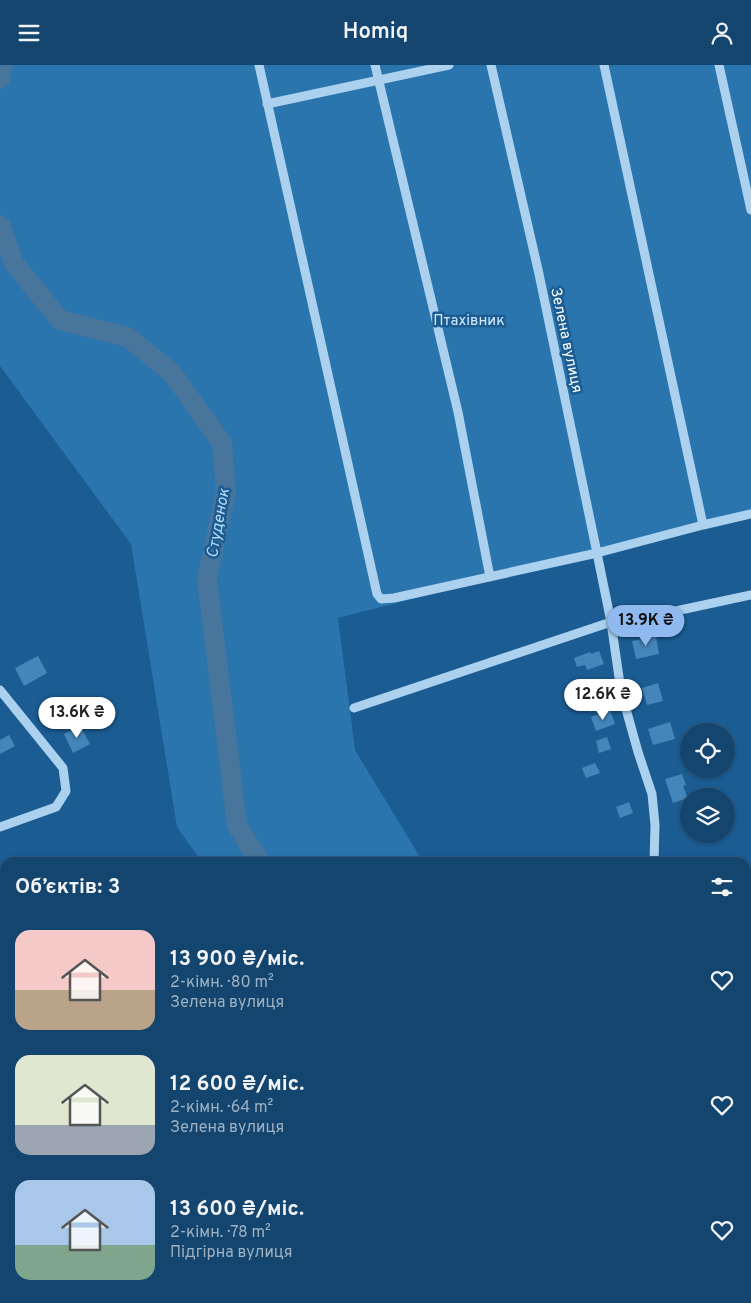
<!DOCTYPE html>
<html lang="uk">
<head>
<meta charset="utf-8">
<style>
  :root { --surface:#14456e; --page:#1d4c73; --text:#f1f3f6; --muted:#9db1c2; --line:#335d81; --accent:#90b9f0 }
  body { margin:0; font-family:Overpass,sans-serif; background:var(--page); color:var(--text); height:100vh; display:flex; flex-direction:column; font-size:19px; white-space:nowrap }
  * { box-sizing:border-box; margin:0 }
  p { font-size:16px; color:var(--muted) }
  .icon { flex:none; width:28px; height:28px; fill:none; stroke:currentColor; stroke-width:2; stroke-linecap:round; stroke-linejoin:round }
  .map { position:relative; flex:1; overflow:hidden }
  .drawer { position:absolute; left:0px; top:792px; width:751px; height:446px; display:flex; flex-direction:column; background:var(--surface); border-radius:15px 15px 0 0; box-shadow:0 1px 4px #0004,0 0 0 1px var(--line) }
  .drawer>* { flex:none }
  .fabs { position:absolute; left:680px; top:658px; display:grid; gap:10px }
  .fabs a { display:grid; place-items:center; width:55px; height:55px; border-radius:50%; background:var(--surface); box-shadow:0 1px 4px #0004,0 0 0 1px var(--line); font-size:25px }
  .price { position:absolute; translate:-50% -42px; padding:0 11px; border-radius:18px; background:#fff; color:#222; font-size:16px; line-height:32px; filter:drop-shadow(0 1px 2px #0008) }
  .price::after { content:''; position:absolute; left:50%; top:30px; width:15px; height:11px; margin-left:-8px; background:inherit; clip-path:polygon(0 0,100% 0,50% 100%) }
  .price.active { background:var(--accent); color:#111 }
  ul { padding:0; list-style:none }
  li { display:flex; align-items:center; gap:15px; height:125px; padding:0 15px }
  li span { display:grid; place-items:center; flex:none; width:140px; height:100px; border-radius:15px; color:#555 }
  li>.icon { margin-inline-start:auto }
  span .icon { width:60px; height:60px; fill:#fffc; stroke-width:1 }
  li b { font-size:21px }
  h2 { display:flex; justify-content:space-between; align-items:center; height:60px; padding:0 15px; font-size:21px }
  header { display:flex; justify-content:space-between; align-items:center; height:65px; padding:0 15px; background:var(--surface); font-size:22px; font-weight:600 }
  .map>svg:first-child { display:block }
</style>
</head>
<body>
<header><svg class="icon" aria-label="menu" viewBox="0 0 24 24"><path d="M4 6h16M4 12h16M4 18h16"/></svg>Homiq<svg class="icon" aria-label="person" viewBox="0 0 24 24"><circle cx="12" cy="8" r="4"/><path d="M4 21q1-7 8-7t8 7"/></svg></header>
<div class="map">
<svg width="751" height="1238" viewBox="0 0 751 1238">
  <rect width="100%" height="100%" fill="#1b5c92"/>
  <path fill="#2b75ae" d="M0 0H751V450L689 463 338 553 355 685 423 797H202L177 762 131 479 0 301Z
    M751 1070V1226L746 1227V1071Z
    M266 1234H440L443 1238H259Z
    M595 1234H725L711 1238H589Z"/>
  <path fill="#47759b" stroke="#9ecef1" d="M465 1234H595L589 1238H469Z"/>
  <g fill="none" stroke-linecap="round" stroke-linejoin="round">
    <path stroke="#9ecef1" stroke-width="3" d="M746 1112 751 1124"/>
    <path stroke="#47759b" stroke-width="20" d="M0 14 3 0
      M0 160 14 198 60 255 128 272 172 308 222 378 226 426 207 514 237 760 260 798"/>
  </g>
  <path fill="#4486b9" d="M656 571 659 589 636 594 632 576Z
    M599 586 604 599 587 605 585 600 577 602 574 593 590 587 591 589Z
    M38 591 47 608 24 621 15 603Z
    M658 618 663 636 647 640 642 623Z
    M594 629 600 643 591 647 589 642 583 644 579 634Z
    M610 645 615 659 596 666 591 652Z
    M670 657 675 674 653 680 648 664Z
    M80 661 90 679 73 688 64 669Z
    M9 670 15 681 0 689V675Z
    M607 672 611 684 599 688 596 676Z
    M595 698 600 708 586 713 582 703Z
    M682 709 686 720 683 721 688 733 673 738 665 714Z
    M629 737 633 748 620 753 616 742Z
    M5 950V968L0 972V954Z
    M5 971V988L0 991V975Z
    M5 991V1006L0 1009V994Z
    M5 1008V1021L0 1025V1012Z
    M5 1024V1039L0 1043V1028Z
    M5 1042V1057L0 1061V1045Z
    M30 1234H43L45 1238H24Z
    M132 1234H152L153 1236 150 1238H125Z
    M186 1234H195L198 1238H179Z"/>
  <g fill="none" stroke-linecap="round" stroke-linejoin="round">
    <path stroke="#abd1ef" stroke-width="9" d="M259 0 377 529 381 534 394 533 597 488 703 460 751 449
      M375 0 458 347 490 512
      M491 0 539 209 597 488 611 557 621 626 638 687 652 729 655 760 654 798
      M604 0 703 460
      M719 0 751 145
      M267 39 449 0
      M0 625 63 703 66 726 56 742 0 762
      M354 643 611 557 671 547 751 530
      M0 908 5 914
      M746 935 751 934
      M0 1214 5 1211
      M454 1234 457 1238"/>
  </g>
  <g text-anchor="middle" stroke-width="5" stroke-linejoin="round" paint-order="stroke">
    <g font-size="15" fill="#d1e9fb" stroke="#1b5c92">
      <text x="469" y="260">Птахівник</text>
    </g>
    <g font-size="15" fill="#fff" stroke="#1b5c92">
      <text transform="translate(567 275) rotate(78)" y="5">Зелена вулиця</text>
    </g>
    <g font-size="16" font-style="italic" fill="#b7dbf6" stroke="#1b5c92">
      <text transform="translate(217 458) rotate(-80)" y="6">Студенок</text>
    </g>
  </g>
</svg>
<div class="fabs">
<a><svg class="icon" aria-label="locate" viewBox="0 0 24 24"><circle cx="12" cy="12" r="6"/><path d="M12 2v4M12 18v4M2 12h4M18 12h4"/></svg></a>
<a><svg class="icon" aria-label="layers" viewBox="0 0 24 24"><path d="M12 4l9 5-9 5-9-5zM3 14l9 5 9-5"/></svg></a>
</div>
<b class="price active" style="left:646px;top:582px">13.9K ₴</b>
<b class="price" style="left:603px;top:656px">12.6K ₴</b>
<b class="price" style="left:77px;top:674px">13.6K ₴</b>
<section class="drawer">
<h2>Об’єктів: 3<svg class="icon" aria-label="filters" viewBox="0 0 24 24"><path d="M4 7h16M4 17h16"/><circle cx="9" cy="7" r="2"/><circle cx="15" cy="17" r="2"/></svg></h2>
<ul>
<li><span style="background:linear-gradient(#f6c9c9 60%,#b9a48a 0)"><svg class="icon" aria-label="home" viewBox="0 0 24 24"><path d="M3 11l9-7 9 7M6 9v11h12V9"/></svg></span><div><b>13 900 ₴/міс.</b><p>2-кімн. · 80 m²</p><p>Зелена вулиця</p></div><svg class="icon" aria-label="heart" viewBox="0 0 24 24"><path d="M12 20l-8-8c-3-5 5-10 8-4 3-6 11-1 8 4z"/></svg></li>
<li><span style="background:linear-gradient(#dfe7d0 70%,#9aa5b1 0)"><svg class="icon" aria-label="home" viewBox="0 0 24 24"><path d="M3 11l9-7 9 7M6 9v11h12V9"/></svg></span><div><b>12 600 ₴/міс.</b><p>2-кімн. · 64 m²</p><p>Зелена вулиця</p></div><svg class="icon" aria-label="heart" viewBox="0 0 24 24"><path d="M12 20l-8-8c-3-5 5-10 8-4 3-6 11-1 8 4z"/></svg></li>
<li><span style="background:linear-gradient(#a9c7e8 65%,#7fa58c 0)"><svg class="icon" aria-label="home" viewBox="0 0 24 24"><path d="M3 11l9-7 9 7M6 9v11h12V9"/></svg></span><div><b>13 600 ₴/міс.</b><p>2-кімн. · 78 m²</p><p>Підгірна вулиця</p></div><svg class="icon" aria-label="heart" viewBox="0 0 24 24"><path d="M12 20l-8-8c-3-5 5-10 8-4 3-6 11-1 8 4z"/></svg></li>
</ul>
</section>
</div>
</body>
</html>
